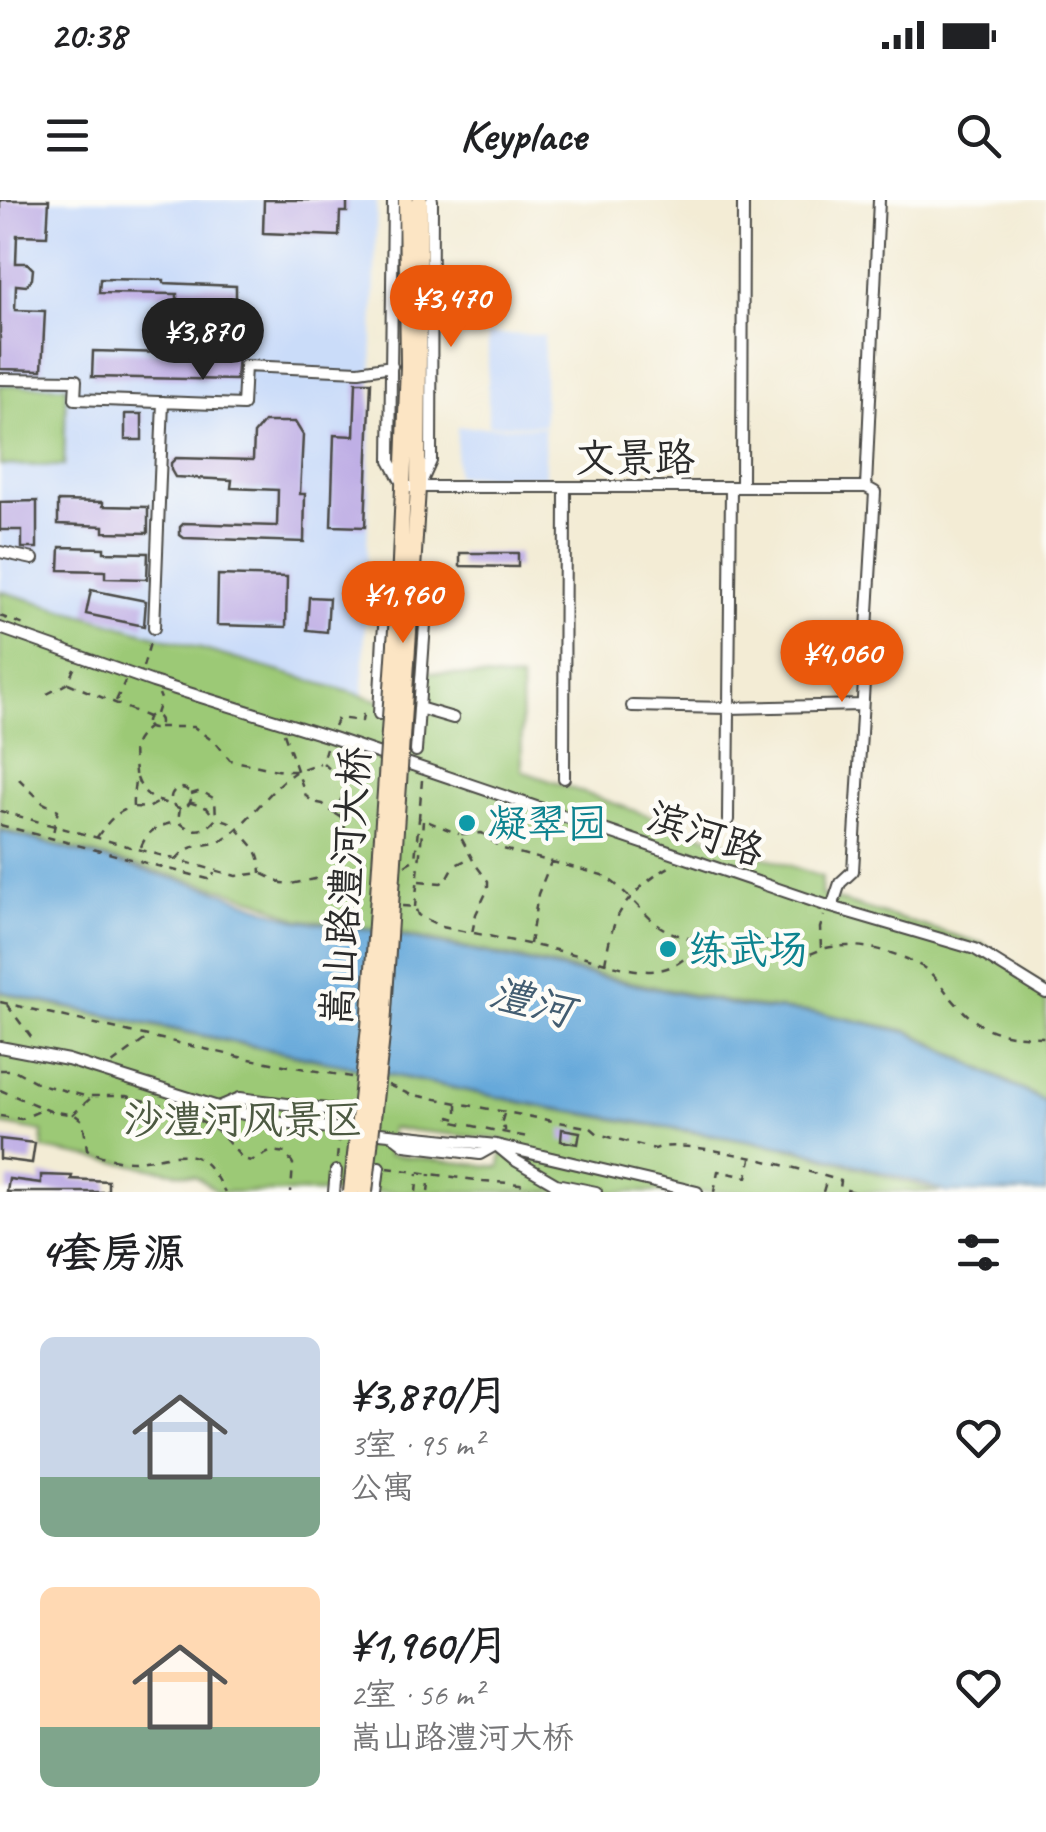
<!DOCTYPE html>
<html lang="zh">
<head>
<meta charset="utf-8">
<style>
  :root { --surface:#fff; --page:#f2f2f2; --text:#202124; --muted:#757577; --accent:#ea580c }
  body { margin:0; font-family:Caveat,"LXGW WenKai TC",sans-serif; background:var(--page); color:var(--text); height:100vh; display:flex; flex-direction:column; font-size:38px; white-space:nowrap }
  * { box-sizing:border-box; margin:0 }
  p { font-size:32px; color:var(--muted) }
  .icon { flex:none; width:55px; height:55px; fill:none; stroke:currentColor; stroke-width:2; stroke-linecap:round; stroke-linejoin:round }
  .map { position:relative; height:992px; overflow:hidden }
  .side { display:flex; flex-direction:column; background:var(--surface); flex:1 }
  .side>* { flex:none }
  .price { position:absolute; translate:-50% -85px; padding:0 22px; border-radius:35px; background:var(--accent); color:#fff; font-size:32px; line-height:65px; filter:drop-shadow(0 2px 5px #0008) }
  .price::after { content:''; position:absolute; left:50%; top:60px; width:30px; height:22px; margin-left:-15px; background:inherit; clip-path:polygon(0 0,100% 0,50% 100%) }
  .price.active { background:#222; color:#fff }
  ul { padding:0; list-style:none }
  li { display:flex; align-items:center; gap:30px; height:250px; padding:0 40px }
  li span { display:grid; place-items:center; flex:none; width:280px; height:200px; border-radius:15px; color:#555 }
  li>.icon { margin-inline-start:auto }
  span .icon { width:120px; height:120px; fill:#fffc; stroke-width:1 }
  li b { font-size:42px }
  h2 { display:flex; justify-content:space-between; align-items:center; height:120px; padding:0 40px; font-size:42px }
  .status { display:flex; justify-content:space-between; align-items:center; height:70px; padding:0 50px; background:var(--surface); direction:ltr }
  .status svg { height:28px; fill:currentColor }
  header { display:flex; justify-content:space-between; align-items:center; height:130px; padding:0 40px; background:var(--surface); font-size:45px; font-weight:700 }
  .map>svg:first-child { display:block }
</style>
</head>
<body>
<div class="status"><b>20:38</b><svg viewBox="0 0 49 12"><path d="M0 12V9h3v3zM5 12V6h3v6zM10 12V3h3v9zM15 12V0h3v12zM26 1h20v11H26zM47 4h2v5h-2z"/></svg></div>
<header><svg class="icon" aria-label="menu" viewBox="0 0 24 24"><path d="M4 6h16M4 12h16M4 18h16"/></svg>Keyplace<svg class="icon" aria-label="search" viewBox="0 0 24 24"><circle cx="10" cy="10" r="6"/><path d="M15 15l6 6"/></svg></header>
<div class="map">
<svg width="1046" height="992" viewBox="0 0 1046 992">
  <rect width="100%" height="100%" fill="#fdfcf7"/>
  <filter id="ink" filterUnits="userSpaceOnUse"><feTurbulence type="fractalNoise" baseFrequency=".01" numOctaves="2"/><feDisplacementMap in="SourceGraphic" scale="20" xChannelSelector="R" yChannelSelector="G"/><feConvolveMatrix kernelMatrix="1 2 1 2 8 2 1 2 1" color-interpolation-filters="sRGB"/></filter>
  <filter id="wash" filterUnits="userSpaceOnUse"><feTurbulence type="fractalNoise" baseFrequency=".0048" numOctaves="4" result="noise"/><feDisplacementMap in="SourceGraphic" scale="40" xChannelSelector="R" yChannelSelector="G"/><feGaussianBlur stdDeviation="2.25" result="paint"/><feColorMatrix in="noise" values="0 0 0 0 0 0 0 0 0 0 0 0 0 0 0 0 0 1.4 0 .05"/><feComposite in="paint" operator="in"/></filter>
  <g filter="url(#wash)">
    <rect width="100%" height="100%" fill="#f3ecd5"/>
    <path fill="#cadcf9" d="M0 0H377L363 495 0 390Z
      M488 134 544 135V225H488Z
      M457 227H544L545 277 456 276Z"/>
    <path fill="#9cc976" stroke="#647a50" stroke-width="2.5" fill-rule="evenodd" d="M0 185 66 186 64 266 0 265Z
      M0 391 412 510 413 471 521 480 522 571 822 677 821 695 983 744 1046 790V901L910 831 822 813 743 805 384 730 298 719 260 701 216 687 0 629Z
      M0 792 37 802 551 909 797 950 940 992H218L195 976 42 949 43 932 0 924ZM391 928 503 940 500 967 388 955Z"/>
    <path fill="#66a9da" stroke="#486a82" stroke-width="2.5" d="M0 631 215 690 298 721 365 729 742 807 823 814 909 833 1046 903V992H946L928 985 798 948 547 907 35 800 0 791Z"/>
    <g id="blocks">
      <path fill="#bfafe5" d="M0 0H49L47 36 17 35 16 63H27L33 69 32 79 26 86 16 85 15 110 45 111 42 170 0 169Z
        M264 0H347V12H340L339 36 263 33Z
        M100 79 164 80V83L236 86V103L177 101V94L99 93Z
        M93 151 238 155 236 180 92 177Z
        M356 182H371L365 327 331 326 334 235 354 236Z
        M125 214H142V240H125Z
        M264 222H295L303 235 300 294H305L304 342 184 338 180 335V327L184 323 277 326 278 290 231 288 232 280 175 277 171 270V263L176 258 253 260 254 234Z
        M37 301V348H22V330H0V302Z
        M58 301 103 302V306L148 307V333L104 332V326L58 324Z
        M60 347 104 348V352L148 353 147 379 105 378V371L59 370Z
        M460 353H518V367L460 366Z
        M218 375 287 377 286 427 217 425Z
        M91 390 146 401 144 426 86 414Z
        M309 397 329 398 327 432 307 430Z
        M562 929 580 932 578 944 561 941Z
        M0 939 35 943 32 963 0 959Z
        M41 975 72 976 71 979 108 981V992H7L9 979 41 983Z"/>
    </g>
  </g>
  <g filter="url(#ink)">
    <use href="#blocks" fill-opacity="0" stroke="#494844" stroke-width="2.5"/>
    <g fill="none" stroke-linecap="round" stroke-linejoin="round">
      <g stroke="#494844" stroke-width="14">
        <path id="street" d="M393 0 390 261 404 287H866
          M0 179 76 180 75 199 243 205 245 166 359 171 392 166
          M421 283 431 261 432 0
          M742 287 743 0
          M0 352 33 359
          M414 370 427 396 416 551
          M0 428 153 482 330 537 828 706 975 749 1046 793
          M154 428 163 202
          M632 506 729 508 862 505
          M419 508 453 518
          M379 514 383 436 389 384 399 369
          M564 578 565 288
          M728 620 731 287
          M832 707 840 683 853 671 875 292 866 287 879 0
          M0 847 68 860 218 907 273 922 496 945 697 992
          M219 907 240 898 342 911
          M392 935 405 945 480 954 496 945 513 959 556 984 555 992
          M556 984 596 992
          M334 992 336 971
          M376 992 379 967"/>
      </g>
      <g stroke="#494844" stroke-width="18">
        <path id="secondary" d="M399 385 408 166 406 0
          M412 386 418 288 420 0"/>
      </g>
      <path stroke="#494844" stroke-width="2.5" stroke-dasharray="8 8" stroke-linecap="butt" d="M0 416 27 426
        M143 467 152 436
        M68 483 148 517
        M47 494 68 483 75 466
        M116 501 125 481
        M156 514 161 499 159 494
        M146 522a7 7 0 1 1 14 0a7 7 0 1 1-14 0Z
        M334 526 338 518 362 521 363 515H371
        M158 527H194L217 544 230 560 282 571H296L320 563
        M284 533 306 596 313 602 323 604 335 614
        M326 548 322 562 335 574 345 578 346 585 336 614 344 619 345 634 334 673
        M137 578C144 597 153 599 171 605
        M19 579 43 603 58 610 52 638
        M422 580 419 618 459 634
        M171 598a10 10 0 1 1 20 0a10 10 0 1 1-20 0Z
        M191 594 201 591 215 599 216 619
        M189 602 207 608 215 618
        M134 607 148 608 159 602
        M180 608 178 621C191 633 205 633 216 619 232 620 234 625 243 635 256 650 260 652 261 673
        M0 611 236 676 261 673 282 683 291 684 334 675 369 687
        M0 625 212 680 214 673
        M97 637C107 623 116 611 133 607 132 596 136 582 135 573 133 550 129 544 149 527
        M141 647C148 629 159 626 176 622
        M177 659C189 640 210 649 226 638 251 619 269 590 295 572
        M405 665 415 659 419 619
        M419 681 441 683 447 679 454 666 470 658
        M402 706 415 707 418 715 442 727 472 733 476 714 488 689V681L475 664 459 634 482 633 503 649 602 675C625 688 638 709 658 725 668 733 689 739 701 741 721 744 741 734 761 740 776 745 788 756 804 755 811 755 818 750 826 748 858 742 892 750 921 766 932 772 940 784 947 793 980 833 997 836 1046 837
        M415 707 423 621
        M474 733C507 740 540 746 573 754 619 764 664 792 700 742
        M530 744 538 694 551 662
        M821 748 820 728 824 716
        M605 763C608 747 611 728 619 714 630 694 654 674 675 664
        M0 802 244 858 351 877
        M7 805 35 842
        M112 864 150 836
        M0 870H14L40 884 85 896H126L174 908 217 930 243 959 251 961 272 951 286 953 293 964 291 992
        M388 885 409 894 591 928 598 934 655 949C681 936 809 971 841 981L840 988 854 992
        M0 890 50 911 75 915 83 921 87 949C99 957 116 961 132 961 152 962 183 947 201 960 212 968 218 981 225 992
        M457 904V919L450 917 449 921 527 937
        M504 914 500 927 505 928V931
        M72 915 92 897
        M0 916 21 919 42 910
        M337 959 339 937
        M387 968 483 981 520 984 537 992
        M416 992 418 973
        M428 992 430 974
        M714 992 718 971 747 977 751 959
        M823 992 827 978"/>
      <use href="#street" stroke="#fff" stroke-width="10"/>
      <use href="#secondary" stroke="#fce5c4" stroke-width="14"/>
      <g stroke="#494844" stroke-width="18" stroke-linecap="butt">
        <path id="secondary-bridge" d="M351 992 369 827 399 385
          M365 992 383 827 412 386"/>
      </g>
      <use href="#secondary-bridge" stroke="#fce5c4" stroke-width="14"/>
    </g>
  </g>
  <g fill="#0f9aa8" stroke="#fdfcf7" stroke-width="4">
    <circle cx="467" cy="623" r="10"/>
    <circle cx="668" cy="749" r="10"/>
  </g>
  <g text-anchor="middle" stroke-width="9" stroke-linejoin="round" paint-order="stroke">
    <g font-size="40" fill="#2b2b2b" stroke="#fdfcf7">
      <text x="635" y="271">文景路</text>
      <text transform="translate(706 633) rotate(19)" y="14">滨河路</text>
      <text transform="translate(345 686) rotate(-86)" y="14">嵩山路澧河大桥</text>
    </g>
    <g font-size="40" fill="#0d838f" stroke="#fdfcf7" text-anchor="start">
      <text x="487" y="637">凝翠园</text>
      <text x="688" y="763">练武场</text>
    </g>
    <g font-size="40" fill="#4d5a42" stroke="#fdfcf7">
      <text x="243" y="933">沙澧河风景区</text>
    </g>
    <g font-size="42" font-style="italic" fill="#435d71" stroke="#fdfcf7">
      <text transform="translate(532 801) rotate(15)" y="15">澧河</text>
    </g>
  </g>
</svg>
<b class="price" style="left:451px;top:150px">¥3,470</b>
<b class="price active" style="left:203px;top:183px">¥3,870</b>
<b class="price" style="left:403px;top:446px">¥1,960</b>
<b class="price" style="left:842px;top:505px">¥4,060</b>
</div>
<section class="side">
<h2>4套房源<svg class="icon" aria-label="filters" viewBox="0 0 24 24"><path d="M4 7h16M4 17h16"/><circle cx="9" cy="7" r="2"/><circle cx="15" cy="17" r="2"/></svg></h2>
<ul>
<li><span style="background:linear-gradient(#c9d6e8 70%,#7fa58c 0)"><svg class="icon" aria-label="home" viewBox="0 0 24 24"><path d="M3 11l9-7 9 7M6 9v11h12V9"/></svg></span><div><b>¥3,870/月</b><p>3室 · 95 m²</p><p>公寓</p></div><svg class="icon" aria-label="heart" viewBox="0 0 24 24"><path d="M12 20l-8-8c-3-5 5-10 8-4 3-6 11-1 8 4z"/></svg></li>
<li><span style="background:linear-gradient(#ffd9b3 70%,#7fa58c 0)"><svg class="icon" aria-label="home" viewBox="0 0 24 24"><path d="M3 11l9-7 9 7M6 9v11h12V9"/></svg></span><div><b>¥1,960/月</b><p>2室 · 56 m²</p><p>嵩山路澧河大桥</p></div><svg class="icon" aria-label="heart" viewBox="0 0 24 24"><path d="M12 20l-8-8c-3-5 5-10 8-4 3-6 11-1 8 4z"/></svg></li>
</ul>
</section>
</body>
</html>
